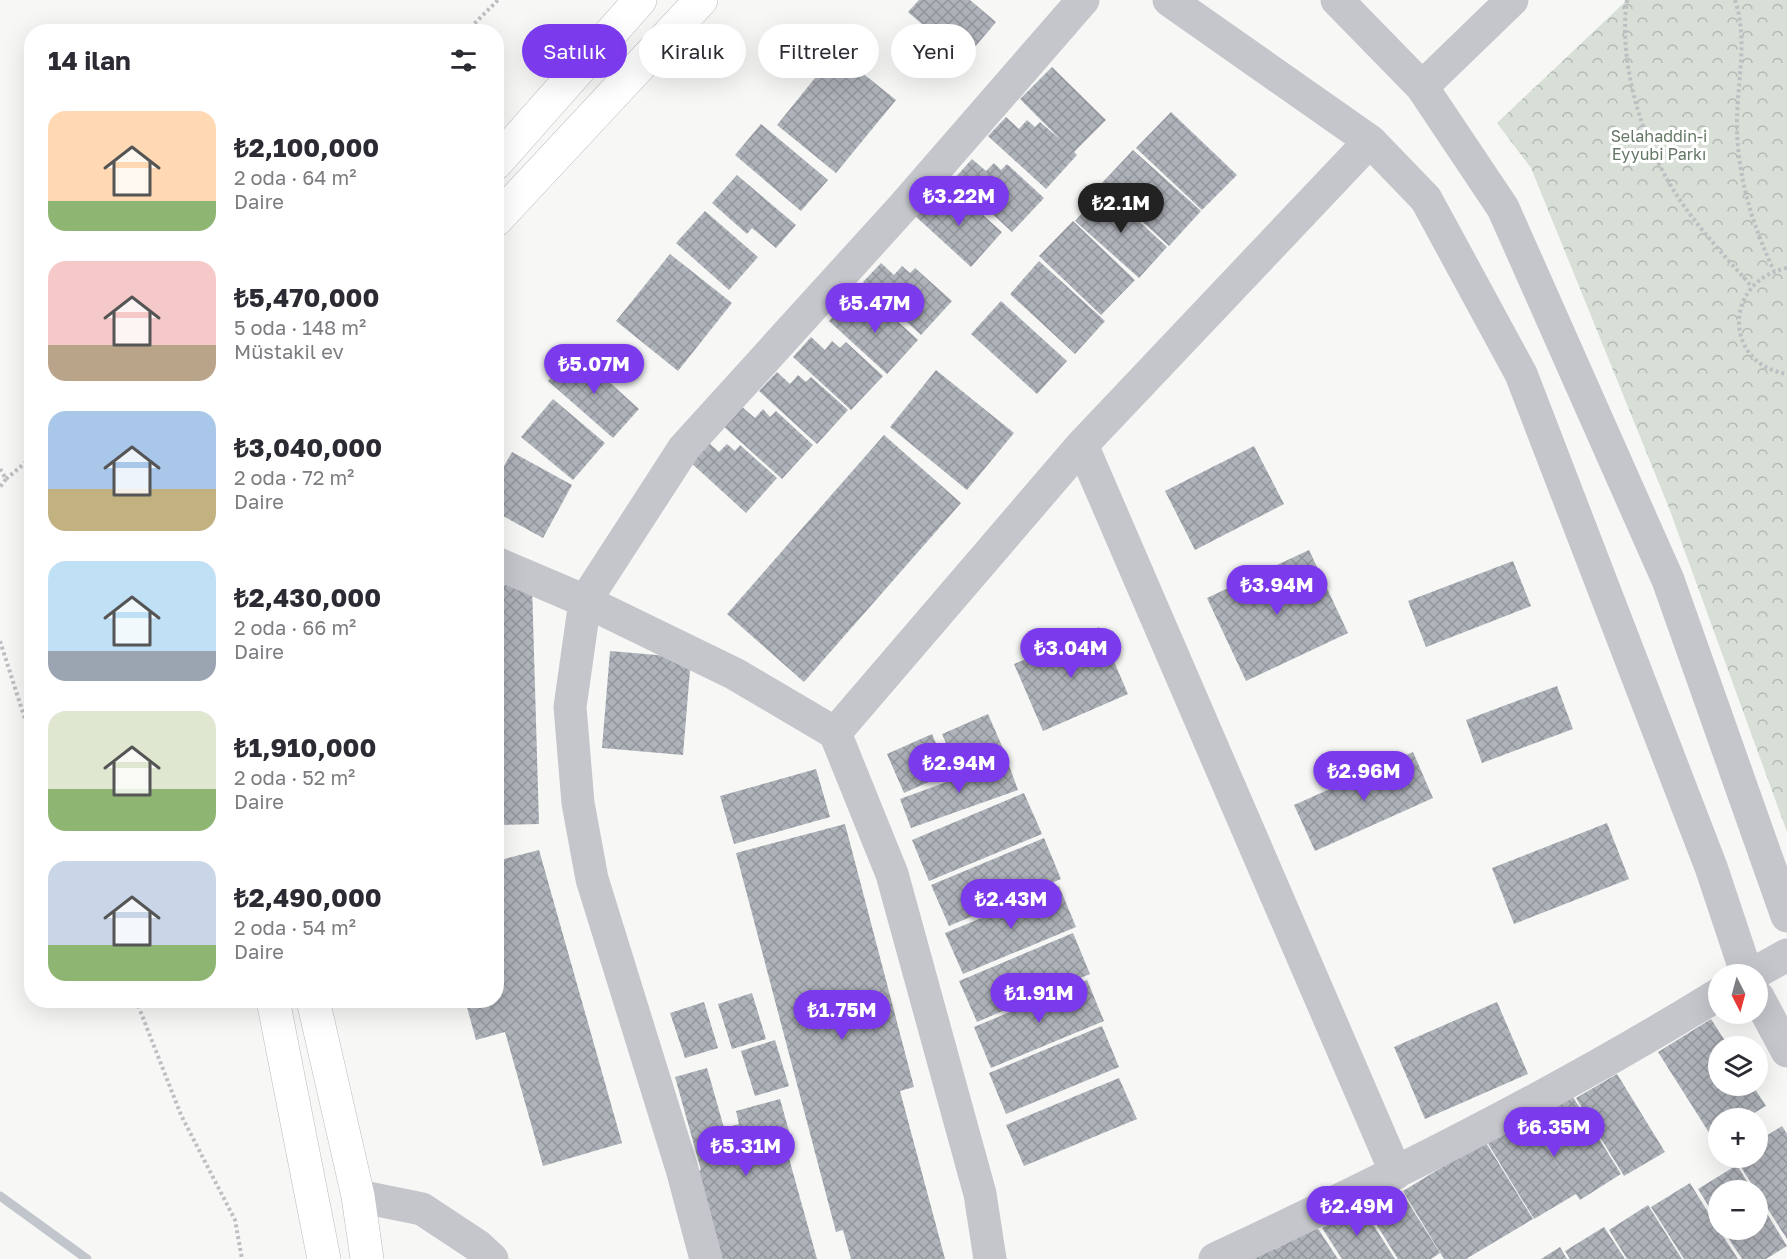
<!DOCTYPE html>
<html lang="tr">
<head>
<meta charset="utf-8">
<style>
  :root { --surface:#fff; --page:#f7f7f7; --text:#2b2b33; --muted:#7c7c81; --accent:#7c3aed }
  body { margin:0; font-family:"Golos Text",sans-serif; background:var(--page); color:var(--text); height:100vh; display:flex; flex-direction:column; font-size:22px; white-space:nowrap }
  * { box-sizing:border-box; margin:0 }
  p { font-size:20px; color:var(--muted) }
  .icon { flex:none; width:33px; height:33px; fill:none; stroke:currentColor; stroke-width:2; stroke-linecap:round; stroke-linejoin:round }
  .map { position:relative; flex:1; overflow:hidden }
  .side { position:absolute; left:24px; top:24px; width:480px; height:984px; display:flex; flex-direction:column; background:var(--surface); border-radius:24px; box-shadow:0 6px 24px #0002 }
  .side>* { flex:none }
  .banner { position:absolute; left:522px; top:24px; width:570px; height:54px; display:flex; gap:12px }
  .needle { width:39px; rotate:174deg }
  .controls { position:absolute; left:1708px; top:964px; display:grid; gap:12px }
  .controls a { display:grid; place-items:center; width:60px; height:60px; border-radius:50%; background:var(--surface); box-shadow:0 6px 24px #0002; font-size:30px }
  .price { position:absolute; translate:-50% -51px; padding:0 14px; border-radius:21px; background:var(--accent); color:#fff; font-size:20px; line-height:39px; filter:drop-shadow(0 2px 3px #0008) }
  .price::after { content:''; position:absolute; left:50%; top:36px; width:18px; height:14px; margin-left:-9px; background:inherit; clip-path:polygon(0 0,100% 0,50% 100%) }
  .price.active { background:#222; color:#fff }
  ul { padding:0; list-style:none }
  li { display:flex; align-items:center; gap:18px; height:150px; padding:0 24px }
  li span { display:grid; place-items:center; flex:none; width:168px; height:120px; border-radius:18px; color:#555 }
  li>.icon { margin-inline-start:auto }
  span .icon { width:72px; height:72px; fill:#fffc; stroke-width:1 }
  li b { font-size:26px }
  h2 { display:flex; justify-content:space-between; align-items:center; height:72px; padding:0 24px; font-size:26px }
  .pill { padding:0 21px; border-radius:27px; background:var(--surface); box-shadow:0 6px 24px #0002; font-size:21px; line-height:54px }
  .pill.active { background:var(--accent); color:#fff }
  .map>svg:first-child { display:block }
</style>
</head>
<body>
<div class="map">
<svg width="1787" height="1259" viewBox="0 0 1787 1259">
  <defs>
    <pattern id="park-crowns" width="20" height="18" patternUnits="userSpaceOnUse" patternTransform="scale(1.5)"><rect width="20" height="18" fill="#d8dfd7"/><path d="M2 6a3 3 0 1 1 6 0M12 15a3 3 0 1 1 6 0" fill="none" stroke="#b3b9b4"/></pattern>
    <pattern id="building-cross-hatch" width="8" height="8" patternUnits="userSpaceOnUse" patternTransform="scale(1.5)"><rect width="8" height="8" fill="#aeb2b9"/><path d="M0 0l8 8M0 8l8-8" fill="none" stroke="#92959c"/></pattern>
  </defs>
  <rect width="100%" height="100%" fill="#f7f8f6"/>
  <path fill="url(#park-crowns)" d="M1627 0H1787V832L1669 508 1531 168 1497 123Z"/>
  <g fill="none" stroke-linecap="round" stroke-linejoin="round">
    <path stroke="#c0c6cc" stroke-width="9" d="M0 1196 87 1259"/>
  </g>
  <path fill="url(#building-cross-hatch)" d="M919 0H970L996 22 964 60 908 12Z
    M836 52 896 100 836 173 777 125Z
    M1052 67 1106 120 1074 152 1077 155 1046 189 988 136 1006 117 1019 129 1027 120 1035 127 1040 122 1061 140 1020 99Z
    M1171 112 1237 175 1202 210 1136 148Z
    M761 124 828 180 801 211 735 155Z
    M1133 150 1201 211 1169 246 1101 184Z
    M972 159 986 171 994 163 1001 170 1007 164 1044 198 1012 232 954 179Z
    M737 175 796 225 776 248 752 228 747 234 712 203Z
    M1104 189 1167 247 1139 278 1075 221Z
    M931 194 944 207 952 198 960 205 965 199 1002 232 971 267 913 214Z
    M705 211 758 257 729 290 676 243Z
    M1073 221 1135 280 1101 315 1039 256Z
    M670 254 732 303 678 371 616 321Z
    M1039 261 1105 321 1075 354 1010 294Z
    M881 263 894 275 902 266 910 273 915 268 952 301 921 335 863 282Z
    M847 301 860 314 868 305 876 312 881 306 918 340 887 374 829 321Z
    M1001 301 1067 361 1037 394 971 334Z
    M811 337 825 350 832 341 840 348 846 342 883 376 851 410 793 357Z
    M575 351 639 409 613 438 548 381Z
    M936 370 1014 433 967 490 890 427Z
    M777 372 790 384 798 375 806 382 811 377 848 410 817 444 759 391Z
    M553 399 605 443 573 480 521 437Z
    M741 406 755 418 763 409 770 417 776 411 813 445 782 479 723 426Z
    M884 435 961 503 804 682 727 614Z
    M706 440 719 452 727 444 735 451 740 445 777 478 746 513 688 460Z
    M1254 446 1284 504 1195 550 1165 491Z
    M512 452 572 485 543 538 496 512V480Z
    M1309 550 1348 633 1246 681 1207 598Z
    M1513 561 1531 606 1426 647 1408 601Z
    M532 584 539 824 496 825V585Z
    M1099 627 1128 694 1043 731 1014 664Z
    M610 651 691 658 683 755 602 748Z
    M1557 686 1573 729 1482 763 1466 720Z
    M988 714 1005 753 959 773 942 734Z
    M932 734 949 773 904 793 887 754Z
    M1413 752 1433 798 1315 851 1294 805Z
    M1007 760 1018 790 911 828 900 799Z
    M816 769 830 817 734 844 720 796Z
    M1024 793 1042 834 929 881 912 840Z
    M1607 823 1629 879 1514 924 1492 868Z
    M845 824 914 1087 900 1091 945 1259H851L843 1230 836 1232 736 853Z
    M1044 838 1061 879 949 926 931 885Z
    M539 850 622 1143 543 1166 505 1032 476 1040 465 1000H496V861Z
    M1059 886 1076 927 963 974 945 933Z
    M1073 933 1090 974 977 1022 959 981Z
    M1087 980 1104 1021 991 1068 974 1027Z
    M752 993 766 1039 732 1049 718 1004Z
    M704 1002 718 1048 685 1058 670 1013Z
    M1497 1002 1528 1074 1425 1119 1394 1047Z
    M1711 1019 1729 1047H1719V1086H1753L1766 1106 1744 1119H1719V1135L1713 1139 1658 1052Z
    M1102 1026 1119 1067 1006 1114 989 1073Z
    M775 1040 789 1086 755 1096 741 1051Z
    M707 1068 724 1128 739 1124 736 1111 780 1099 792 1142 785 1144 817 1259H720L696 1172 701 1170 675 1077Z
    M1617 1074 1665 1152 1624 1176 1576 1098Z
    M1119 1078 1137 1119 1024 1166 1006 1125Z
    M1573 1097 1621 1174 1580 1200 1576 1194 1534 1219 1487 1142 1528 1117 1567 1180 1532 1122Z
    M1782 1126 1787 1134V1239L1735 1158H1758V1141Z
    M1485 1141 1533 1219 1466 1259H1444L1403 1191Z
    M1737 1165 1753 1191H1719V1223L1698 1189Z
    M1690 1183 1719 1230 1738 1259H1684L1651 1207Z
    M1401 1191 1440 1253 1431 1259H1398L1368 1211Z
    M1758 1199 1787 1246 1766 1259H1742L1723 1230H1758Z
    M1360 1204 1395 1259H1342L1322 1228Z
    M1648 1205 1682 1259H1627L1609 1230Z
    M1315 1224 1338 1259H1244L1272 1242 1276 1249Z
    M1604 1227 1625 1259H1570L1565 1251Z
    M1560 1247 1567 1259H1541Z"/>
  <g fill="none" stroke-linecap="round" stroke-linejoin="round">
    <g stroke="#b8babe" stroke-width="34">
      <path id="major" d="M496 163 640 0
        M496 220 701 0
        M273 1000 324 1259
        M313 1000 358 1196 367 1259"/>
    </g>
    <path stroke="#bebfc2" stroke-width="4" stroke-dasharray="3 3" stroke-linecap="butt" d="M1627 0C1618 62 1641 138 1674 191 1696 226 1725 256 1752 287
      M1735 0C1749 42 1736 85 1737 129 1738 179 1753 226 1774 271
      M466 32 498 0
      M1787 268C1723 281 1723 364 1787 374
      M0 469 6 479 0 487
      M6 479 32 457
      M0 641 32 741
      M136 1000 181 1115 235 1220 242 1259"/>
    <path stroke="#c4c6cb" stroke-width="33" d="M1169 0 1370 141 1426 199 1521 374 1711 867 1747 975
      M1337 0 1422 87 1503 208 1668 580 1787 916
      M1422 87 1512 0
      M1082 445 1396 1173
      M496 563 585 601 735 674 835 733 892 874 980 1194 990 1259
      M835 733 1082 445 1370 141
      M1751 975 1787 955
      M1758 997 1787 1051
      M358 1196 422 1209 478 1246 492 1259
      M706 1259 682 1169 592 879 578 803 570 707 585 601 684 448 902 208 1083 0
      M1215 1259C1387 1179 1557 1094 1719 994"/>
    <use href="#major" stroke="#fff" stroke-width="33"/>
  </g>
  <g text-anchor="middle" stroke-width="6" stroke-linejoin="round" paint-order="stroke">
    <g font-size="16" fill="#647765" stroke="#fff">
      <text x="1659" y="142">Selahaddin-i<tspan x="1659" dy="18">Eyyubi Parkı</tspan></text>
    </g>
  </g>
</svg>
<div class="controls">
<a><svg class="needle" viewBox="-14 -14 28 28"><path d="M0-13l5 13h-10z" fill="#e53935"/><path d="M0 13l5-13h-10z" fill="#7c7c81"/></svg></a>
<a><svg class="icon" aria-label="layers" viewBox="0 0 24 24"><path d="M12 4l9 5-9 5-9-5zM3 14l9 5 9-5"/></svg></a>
<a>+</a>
<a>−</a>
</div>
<b class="price" style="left:959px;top:227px">₺3.22M</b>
<b class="price active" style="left:1121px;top:234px">₺2.1M</b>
<b class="price" style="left:875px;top:334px">₺5.47M</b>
<b class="price" style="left:594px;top:395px">₺5.07M</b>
<b class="price" style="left:1277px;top:616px">₺3.94M</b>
<b class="price" style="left:1071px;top:679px">₺3.04M</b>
<b class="price" style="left:959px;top:794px">₺2.94M</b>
<b class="price" style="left:1364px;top:802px">₺2.96M</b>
<b class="price" style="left:1011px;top:930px">₺2.43M</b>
<b class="price" style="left:1039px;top:1024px">₺1.91M</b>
<b class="price" style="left:842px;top:1041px">₺1.75M</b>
<b class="price" style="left:1554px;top:1158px">₺6.35M</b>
<b class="price" style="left:746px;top:1177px">₺5.31M</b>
<b class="price" style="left:1357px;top:1237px">₺2.49M</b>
<div class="banner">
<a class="pill active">Satılık</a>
<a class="pill">Kiralık</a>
<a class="pill">Filtreler</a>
<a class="pill">Yeni</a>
</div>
<section class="side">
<h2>14 ilan<svg class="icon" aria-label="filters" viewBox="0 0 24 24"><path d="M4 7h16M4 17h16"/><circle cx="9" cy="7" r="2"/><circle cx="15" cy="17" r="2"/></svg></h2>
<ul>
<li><span style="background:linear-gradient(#ffd9b3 75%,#8fb573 0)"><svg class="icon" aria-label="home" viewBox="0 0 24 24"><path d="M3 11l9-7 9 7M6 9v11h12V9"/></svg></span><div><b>₺2,100,000</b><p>2 oda · 64 m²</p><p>Daire</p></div></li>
<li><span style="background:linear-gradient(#f6c9c9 70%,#b9a48a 0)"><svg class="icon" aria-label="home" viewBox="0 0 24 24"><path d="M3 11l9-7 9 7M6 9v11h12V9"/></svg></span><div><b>₺5,470,000</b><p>5 oda · 148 m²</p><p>Müstakil ev</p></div></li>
<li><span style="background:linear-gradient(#a9c7e8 65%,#c2b280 0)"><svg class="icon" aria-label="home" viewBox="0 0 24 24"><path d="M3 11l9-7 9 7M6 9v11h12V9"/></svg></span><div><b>₺3,040,000</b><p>2 oda · 72 m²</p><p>Daire</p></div></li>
<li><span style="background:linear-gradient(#bfe0f5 75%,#9aa5b1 0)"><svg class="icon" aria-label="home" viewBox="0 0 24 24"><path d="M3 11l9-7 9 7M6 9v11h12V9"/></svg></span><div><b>₺2,430,000</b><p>2 oda · 66 m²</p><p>Daire</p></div></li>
<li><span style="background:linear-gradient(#dfe7d0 65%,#8fb573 0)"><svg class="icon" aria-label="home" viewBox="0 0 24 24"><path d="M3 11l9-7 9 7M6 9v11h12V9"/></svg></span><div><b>₺1,910,000</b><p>2 oda · 52 m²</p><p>Daire</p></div></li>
<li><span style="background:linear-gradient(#c9d6e8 70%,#8fb573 0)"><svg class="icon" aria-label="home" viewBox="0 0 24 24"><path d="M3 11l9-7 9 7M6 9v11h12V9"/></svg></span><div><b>₺2,490,000</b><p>2 oda · 54 m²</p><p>Daire</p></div></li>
</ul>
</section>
</div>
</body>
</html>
